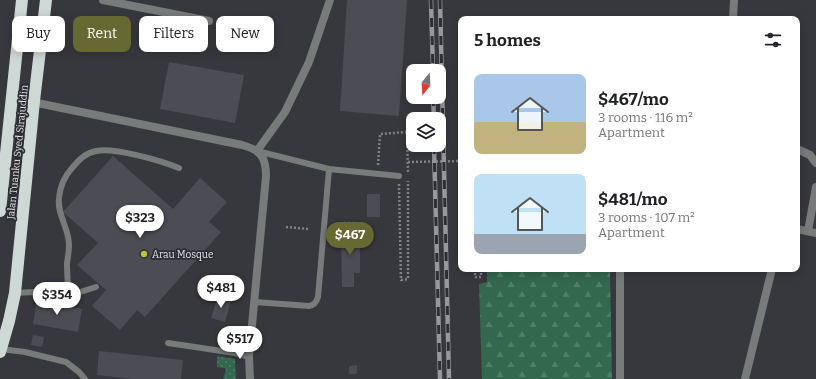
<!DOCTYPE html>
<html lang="en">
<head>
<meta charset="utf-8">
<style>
  :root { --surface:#fff; --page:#f2f2f2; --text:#202124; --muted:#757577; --accent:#666932 }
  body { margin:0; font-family:Bitter,serif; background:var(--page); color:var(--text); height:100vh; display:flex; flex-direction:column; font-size:15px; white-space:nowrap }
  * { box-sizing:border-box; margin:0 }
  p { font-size:13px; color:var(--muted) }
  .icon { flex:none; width:22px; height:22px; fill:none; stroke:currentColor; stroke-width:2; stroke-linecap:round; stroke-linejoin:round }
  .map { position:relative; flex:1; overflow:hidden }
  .panel { position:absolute; left:458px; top:16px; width:342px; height:256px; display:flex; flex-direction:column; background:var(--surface); border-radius:8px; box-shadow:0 2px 10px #0003 }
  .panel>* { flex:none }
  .banner { position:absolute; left:12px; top:16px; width:380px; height:36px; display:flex; gap:8px }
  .needle { width:26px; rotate:198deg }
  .buttons { position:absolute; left:406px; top:64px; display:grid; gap:8px }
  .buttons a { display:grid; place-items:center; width:40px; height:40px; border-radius:8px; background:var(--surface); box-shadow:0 2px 10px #0003; font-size:20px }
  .price { position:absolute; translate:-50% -34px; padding:0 9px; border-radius:14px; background:#fff; color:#222; font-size:13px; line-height:26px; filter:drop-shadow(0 1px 2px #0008) }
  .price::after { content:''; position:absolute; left:50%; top:24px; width:12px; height:9px; margin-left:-6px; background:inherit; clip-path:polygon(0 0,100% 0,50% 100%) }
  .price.active { background:var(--accent); color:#fff }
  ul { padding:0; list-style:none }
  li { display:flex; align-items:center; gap:12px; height:100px; padding:0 16px }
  li span { display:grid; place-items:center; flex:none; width:112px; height:80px; border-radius:8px; color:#555 }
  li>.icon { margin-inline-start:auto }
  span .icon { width:48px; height:48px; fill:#fffc; stroke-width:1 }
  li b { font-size:17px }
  h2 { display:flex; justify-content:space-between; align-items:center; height:48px; padding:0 16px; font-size:17px }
  .chip { padding:0 14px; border-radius:8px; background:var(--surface); box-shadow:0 2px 10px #0003; font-size:14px; line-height:36px }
  .chip.active { background:var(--accent); color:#fff }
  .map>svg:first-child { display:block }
</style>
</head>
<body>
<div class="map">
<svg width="816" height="379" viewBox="0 0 816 379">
  <defs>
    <pattern id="green-dots" width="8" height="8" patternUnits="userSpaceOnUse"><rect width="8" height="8" fill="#33684f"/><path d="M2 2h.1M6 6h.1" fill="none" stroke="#507d68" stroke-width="1.8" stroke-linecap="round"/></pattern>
    <pattern id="forest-firs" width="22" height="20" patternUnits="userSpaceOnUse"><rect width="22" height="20" fill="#33684f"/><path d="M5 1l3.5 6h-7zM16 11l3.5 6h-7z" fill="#507d68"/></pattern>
  </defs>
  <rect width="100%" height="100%" fill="#37373e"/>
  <path fill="url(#green-dots)" d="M217 356 235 359 236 379H223L226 370 225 368 217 367Z"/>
  <path fill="url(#forest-firs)" d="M487 269H610L612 379H482L479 284 487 282Z"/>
  <path fill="#4c4c54" d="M347 0H407L399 116 340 111Z
    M169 62 244 75 235 123 160 109Z
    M113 156 173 209 200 178 227 202 209 222 221 232 145 317 137 310 120 330 92 306 106 290 77 265 98 243 63 212Z
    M367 194H380V217H367Z
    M345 224H354V234H360V273H354V287H342L341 235H345Z
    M218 296 231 301 225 322 211 318Z
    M37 300 82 309 78 332 33 324Z
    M33 335 44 337 42 347 31 345Z
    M99 351 183 360 181 379H133L97 375Z
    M357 365V374H349V366Z"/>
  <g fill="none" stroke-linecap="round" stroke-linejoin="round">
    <path stroke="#818187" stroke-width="2.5" stroke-dasharray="2 2" stroke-linecap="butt" d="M408 162 461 161
      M378 165 380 134 407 132 408 172
      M399 184 401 280 408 279V181
      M286 227 309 229
      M335 231 344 232
      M344 235V223H357
      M475 269V277H481V269"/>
    <path stroke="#777b7a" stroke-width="6" d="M257 151 329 169 399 176
      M15 293 34 292 68 293 80 292 96 287
      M68 293C68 283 67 273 67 263 68 257 69 251 69 245 69 228 57 215 59 198 60 186 64 177 72 168 79 160 85 153 96 151 114 147 162 161 179 168
      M255 302 309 306C314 305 316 303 318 297L329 169
      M168 343 235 353 249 357
      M1 349 25 352 66 362 79 372 85 379"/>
    <path stroke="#777b7a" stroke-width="8" d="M103 0 209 21
      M733 19 734 0
      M13 98 242 145C261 150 266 157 266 176L249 357 250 379
      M797 149 810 155 816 163
      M257 151 285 112 309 62 330 0
      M797 229 816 233
      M808 231 816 187
      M620 269V379
      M745 379 772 269"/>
    <path stroke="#ced8d5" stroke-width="12" d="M0 211 22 0
      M0 352 9 321 15 293 34 101 46 0"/>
    <g stroke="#97979d" stroke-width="4.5">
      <path id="rail" d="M431 0 433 71
        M440 0 449 379
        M433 97 434 119
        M434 145 440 379"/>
    </g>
    <use href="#rail" stroke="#2d2d34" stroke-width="3" stroke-dasharray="9" stroke-linecap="butt"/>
  </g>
  <circle fill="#bbc044" stroke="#2d2d34" stroke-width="1.5" cx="144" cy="254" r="4"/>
  <g text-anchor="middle" stroke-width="3.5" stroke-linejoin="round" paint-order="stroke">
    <g font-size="10" fill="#e1e1e6" stroke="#2d2d34">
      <text transform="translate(17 152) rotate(-84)" y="4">Jalan Tuanku Syed Sirajuddin</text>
    </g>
    <g font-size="10" fill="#e1e1e6" stroke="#2d2d34" text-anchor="start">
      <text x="152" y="258">Arau Mosque</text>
    </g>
  </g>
</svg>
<div class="buttons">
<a><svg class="needle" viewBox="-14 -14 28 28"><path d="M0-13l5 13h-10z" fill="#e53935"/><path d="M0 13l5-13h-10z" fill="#757577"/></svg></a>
<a><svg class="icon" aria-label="layers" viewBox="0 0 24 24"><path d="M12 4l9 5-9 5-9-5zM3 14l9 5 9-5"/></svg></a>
</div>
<b class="price" style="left:140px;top:239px">$323</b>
<b class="price active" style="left:350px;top:256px">$467</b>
<b class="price" style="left:221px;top:309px">$481</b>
<b class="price" style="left:57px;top:316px">$354</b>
<b class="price" style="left:240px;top:360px">$517</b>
<div class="banner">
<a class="chip">Buy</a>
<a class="chip active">Rent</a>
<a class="chip">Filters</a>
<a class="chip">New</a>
</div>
<section class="panel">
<h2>5 homes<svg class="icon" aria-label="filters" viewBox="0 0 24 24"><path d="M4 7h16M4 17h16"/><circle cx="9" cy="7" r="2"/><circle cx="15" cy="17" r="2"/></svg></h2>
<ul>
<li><span style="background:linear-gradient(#a9c7e8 60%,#c2b280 0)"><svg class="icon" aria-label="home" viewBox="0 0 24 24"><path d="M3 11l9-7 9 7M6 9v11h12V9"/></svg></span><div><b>$467/mo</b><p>3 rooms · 116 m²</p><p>Apartment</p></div></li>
<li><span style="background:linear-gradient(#bfe0f5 75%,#9aa5b1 0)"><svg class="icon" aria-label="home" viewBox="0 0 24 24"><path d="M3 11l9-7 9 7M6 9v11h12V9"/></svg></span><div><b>$481/mo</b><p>3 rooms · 107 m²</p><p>Apartment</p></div></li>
</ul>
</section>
</div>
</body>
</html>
